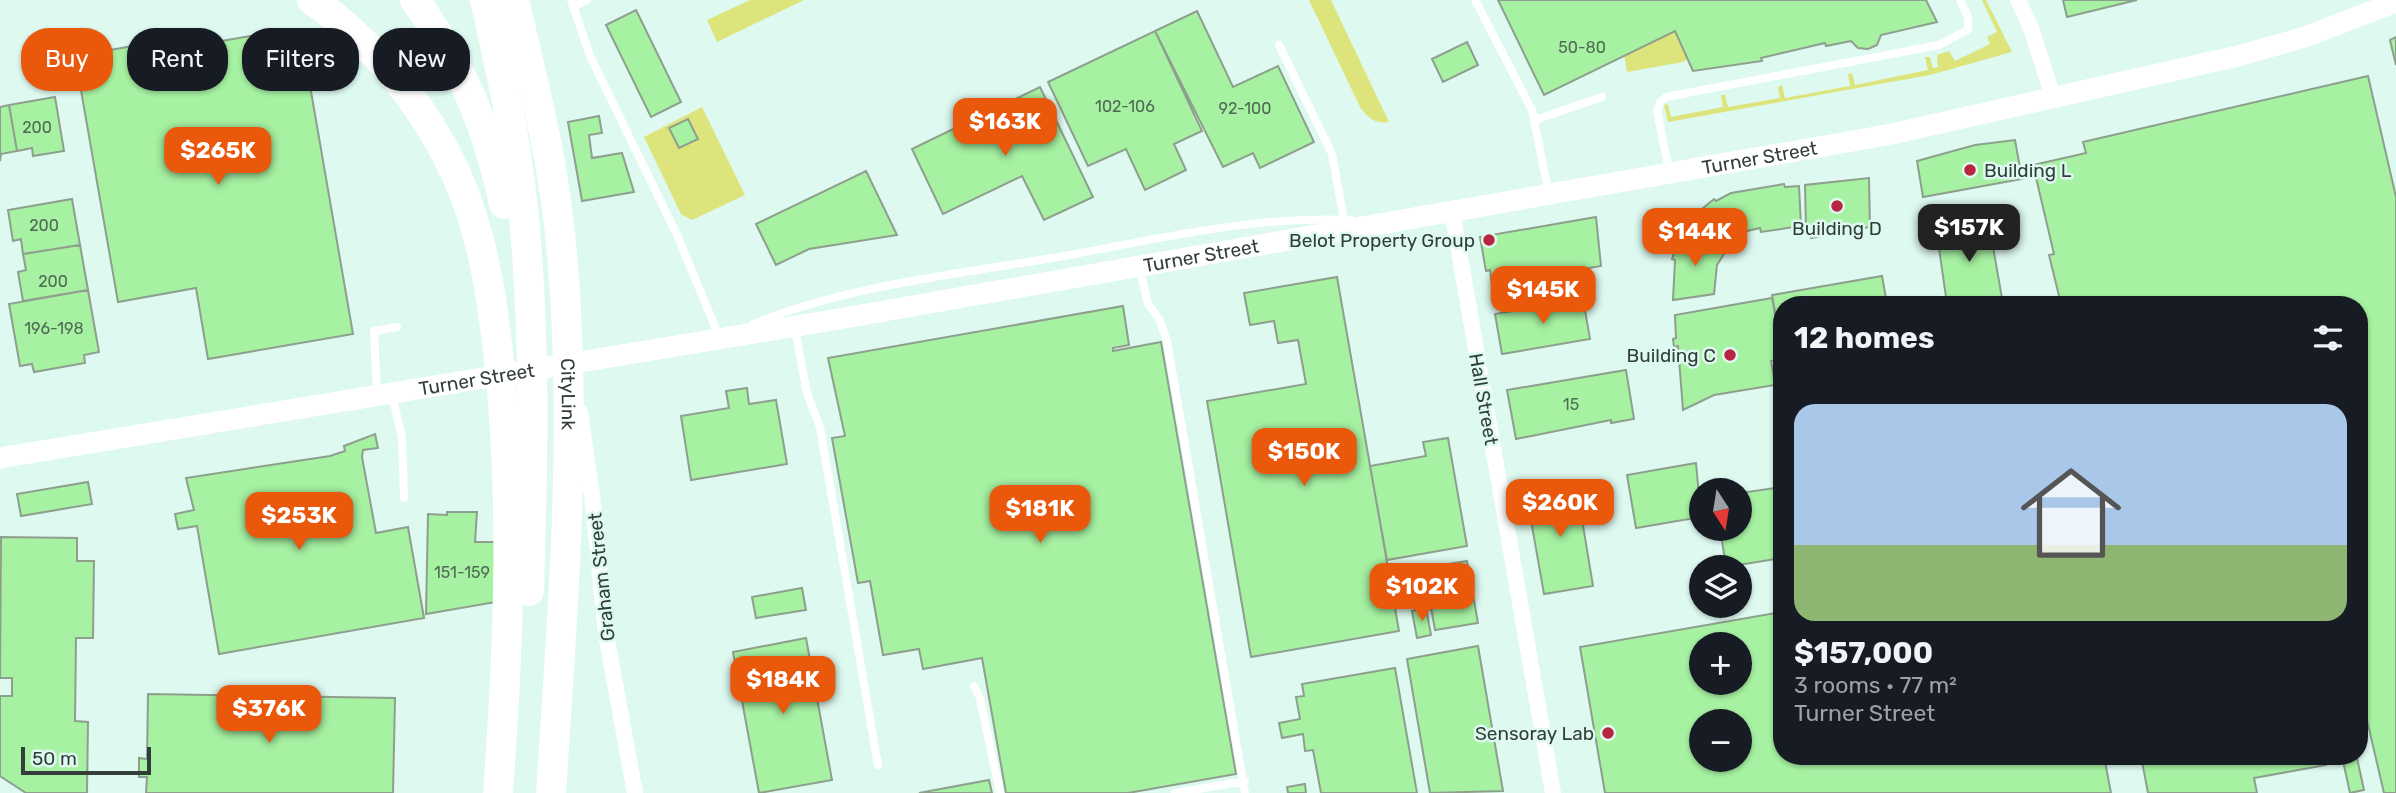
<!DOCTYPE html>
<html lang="en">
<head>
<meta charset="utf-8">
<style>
  :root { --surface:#171b24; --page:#20242c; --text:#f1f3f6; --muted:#9ea1a6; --line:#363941; --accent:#ea580c }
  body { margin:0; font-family:Rubik,sans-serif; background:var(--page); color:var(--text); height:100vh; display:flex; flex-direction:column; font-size:26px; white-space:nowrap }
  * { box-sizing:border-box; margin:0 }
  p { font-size:23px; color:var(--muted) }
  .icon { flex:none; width:38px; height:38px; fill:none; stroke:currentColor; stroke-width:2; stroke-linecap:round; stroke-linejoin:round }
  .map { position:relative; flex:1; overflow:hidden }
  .panel { position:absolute; left:1773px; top:296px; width:595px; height:469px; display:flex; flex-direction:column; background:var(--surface); border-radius:28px; box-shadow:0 2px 5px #0004 }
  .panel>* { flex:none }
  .guide { position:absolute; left:21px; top:28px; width:665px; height:63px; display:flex; gap:14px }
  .needle { width:46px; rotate:168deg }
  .buttons { position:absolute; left:1689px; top:478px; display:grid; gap:14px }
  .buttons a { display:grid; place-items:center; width:63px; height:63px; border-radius:50%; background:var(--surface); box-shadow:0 2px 5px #0004; font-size:35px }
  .scale { position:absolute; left:21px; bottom:18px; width:130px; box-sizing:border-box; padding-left:7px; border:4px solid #333e3b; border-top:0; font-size:19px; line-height:24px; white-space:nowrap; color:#333e3b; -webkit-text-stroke:5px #ddf9f0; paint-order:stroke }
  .price { position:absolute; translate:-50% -60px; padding:0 16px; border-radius:14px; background:var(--accent); color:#fff; font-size:23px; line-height:46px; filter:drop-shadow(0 2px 4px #0008) }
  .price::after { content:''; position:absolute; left:50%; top:42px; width:21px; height:16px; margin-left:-10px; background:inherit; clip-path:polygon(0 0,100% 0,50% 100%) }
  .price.current { background:#222; color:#fff }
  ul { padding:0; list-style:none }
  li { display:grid; align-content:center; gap:14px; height:371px; padding:0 21px }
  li+li { border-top:2px solid var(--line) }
  li span { display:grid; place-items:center; height:217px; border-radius:21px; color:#555 }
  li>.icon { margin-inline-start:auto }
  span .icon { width:126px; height:126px; fill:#fffc; stroke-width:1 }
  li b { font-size:30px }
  h2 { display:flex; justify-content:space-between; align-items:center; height:84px; padding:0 21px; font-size:30px }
  .tag { padding:0 24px; border-radius:28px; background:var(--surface); box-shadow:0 2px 5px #0004; font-size:24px; line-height:63px }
  .tag.current { background:var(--accent); color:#fff }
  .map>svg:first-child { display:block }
</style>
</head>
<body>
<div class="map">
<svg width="2396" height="793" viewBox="0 0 2396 793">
  <rect width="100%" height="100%" fill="#ddf9f0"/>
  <path fill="#dee47c" d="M750 0H804L717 42 707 20Z
    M1309 0H1331L1389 122C1374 124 1368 118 1360 107Z
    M1982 0H1986L2012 52 1930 75 1668 122 1664 105 1668 104 1671 117 1723 107 1721 95H1725L1728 107 1780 98 1778 87 1782 85 1785 98 1850 86 1848 74 1852 73 1855 85 1928 70 1925 57H1930L1933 68 1938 67 1937 55 1949 51 1955 61 1990 44 1987 37 1997 32Z
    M1675 29 1689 58 1683 62 1627 72 1624 53Z
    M702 107 745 195 692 220 681 214 644 137Z"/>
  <path fill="#a6f1a2" stroke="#8f9f8d" stroke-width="2" fill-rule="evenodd" d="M1498 0H1926L1937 22 1881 35 1877 45 1868 49 1858 48 1851 41 1826 46 1825 43 1761 58 1762 61 1693 71 1675 31 1544 95Z
    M2063 0H2137L2067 17Z
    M636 10 681 102 651 117 606 25Z
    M1197 11 1233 87 1278 66 1314 142 1260 168 1253 153 1223 167 1155 31Z
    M1155 31 1202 131 1174 144 1186 170 1145 190 1126 149 1088 166 1048 82Z
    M267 33 304 51 353 334 208 359 196 288 118 302 75 56 185 37 187 47Z
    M2396 37V65L2390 40Z
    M1467 42 1478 65 1443 82 1432 59Z
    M2368 76 2396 197V793H2384L2359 686V304H2061L2049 255 2054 254 2033 165 2086 153 2083 142Z
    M1040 87 1093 197 1044 220 1022 176 943 214 912 149Z
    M55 97 64 151 33 156 32 148 17 151 9 105Z
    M9 105 17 151 1 154 0 161V107Z
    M599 116 602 133 589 135 592 158 622 153 634 192 582 201 568 122Z
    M688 119 698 139 679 148 669 128Z
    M2015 140 2022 179 1923 197 1917 161 1975 145Z
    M866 171 897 235 809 249 776 265 756 224Z
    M1869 178 1870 227 1811 238 1810 230 1806 231 1805 185Z
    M1784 184 1785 187 1799 186 1801 226 1761 232 1760 228 1747 231 1726 248 1694 223 1702 209 1714 199 1716 201 1731 193Z
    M72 199 80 245 23 254 21 239 13 241 8 210Z
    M1596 217 1601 266 1492 285 1490 270 1486 271 1480 237Z
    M1988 218 2003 304H1947L1936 227Z
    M1688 232 1724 254 1717 265 1714 294 1673 300 1675 260 1672 259 1677 245 1679 246Z
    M80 245 88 290 23 301 18 272 26 270 23 254Z
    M1882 276 1887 304H1782V351L1772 295Z
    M1337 277 1399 631 1251 657 1207 401 1306 384 1298 340 1278 343 1274 321 1250 325 1244 293Z
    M88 290 99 352 84 355 85 363 34 372 32 364 20 366 9 304Z
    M1772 298 1782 351V359L1771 361 1775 385 1714 395 1683 410 1678 346 1674 347 1673 339 1676 338 1675 315Z
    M1583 299 1590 339 1502 354 1495 314Z
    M1123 306 1129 345 1113 348V351L1161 342 1236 774 1128 793H1006L982 658 923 669 919 649 883 655 870 581 858 583 832 438 845 436 828 358Z
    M1626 370 1634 419 1611 423V420L1516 439 1507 390Z
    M747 388 749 404 776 400 787 464 691 480 681 416 729 408 726 391Z
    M375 434 378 448 363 450 362 457 376 533 408 527 424 618 219 654 197 526 178 529 175 514 194 510 186 478 330 456 345 451 344 446Z
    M1448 438 1467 546 1387 560 1370 466 1426 456 1423 442Z
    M1696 463 1701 517 1636 528 1627 475Z
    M88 482 92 504 21 516 17 494Z
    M1576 483 1593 586 1544 594 1526 492Z
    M1782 487V558L1726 567 1720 528H1740V493Z
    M447 512H477L475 542H497L496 602 426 614 428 514 447 515Z
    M1 537 77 538V561H94L93 638H76L75 721 88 722 87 793H26L0 776V696H12V678H0Z
    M1467 561 1478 623 1435 630 1424 568Z
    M802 588 806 610 756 618 752 597Z
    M1426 608 1431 635 1417 638 1412 611Z
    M1782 612V756H2104L2111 793H1605L1580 647ZM1701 644H1740V682H1701ZM1701 721H1740V760H1701Z
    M806 638 832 780 759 793 733 652Z
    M1478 646 1503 791 1430 793 1407 659Z
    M1395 668 1417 793H1321L1313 750 1305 751 1303 734 1282 738 1279 723 1300 719 1296 697 1304 696 1302 684Z
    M148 694 395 698 393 793H146L147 777H139V758L147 759Z
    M2141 756H2325L2326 765 2254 778 2257 793H2148Z
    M2357 758 2364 790 2350 793 2343 761Z
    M989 780 992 793H919Z
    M1305 784 1306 793H1288L1287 787Z"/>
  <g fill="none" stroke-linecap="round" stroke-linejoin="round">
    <path stroke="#fff" stroke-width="8" d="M571 0 590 56 677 235 719 336
      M1475 0 1532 110 1549 195
      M573 7 587 0
      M1279 45 1332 154 1344 220
      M1535 120 1602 97
      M1669 171 1657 111 1660 102 1666 97 1939 45 1968 30V17L1960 0
      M1139 266 1148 304 1159 319 1167 341 1245 793
      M753 324C847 286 952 275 1052 258 1151 241 1251 215 1351 220
      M795 329 807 393 820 427 878 765
      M377 394 374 331 397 327
      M392 395 402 437 404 498
      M974 686 980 698 1000 793
      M1175 793 1245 781"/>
    <path stroke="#fff" stroke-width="16" d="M2018 0 2031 28 2054 100
      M1452 211 1553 793
      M580 412 592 495 606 634 635 793"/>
    <path stroke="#fff" stroke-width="21" id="s1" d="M0 458 827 321 1887 135 2238 56 2305 37 2396 2"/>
    <g stroke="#fff" stroke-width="30">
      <path d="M312 0C374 43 424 105 456 174 485 238 494 310 501 380 514 518 508 655 498 793"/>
      <path d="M415 0C462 67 487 124 504 204"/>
      <path d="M485 0C501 69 516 138 523 209 536 335 533 464 529 591"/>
      <path id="s2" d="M514 0C532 77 552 155 560 233 579 420 563 607 551 793"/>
    </g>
  </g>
  <g fill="#b72540" stroke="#ddf9f0" stroke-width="2.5">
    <circle cx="1970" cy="170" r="7"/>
    <circle cx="1837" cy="206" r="7"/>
    <circle cx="1489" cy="240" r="7"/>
    <circle cx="1730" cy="355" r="7"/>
    <circle cx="1608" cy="733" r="7"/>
  </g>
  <g text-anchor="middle" stroke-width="5" stroke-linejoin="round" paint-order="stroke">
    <g font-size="16" fill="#506b55">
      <text x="1582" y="53">50-80</text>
      <text x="1125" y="112">102-106</text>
      <text x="1245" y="114">92-100</text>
      <text x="37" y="133">200</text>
      <text x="44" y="231">200</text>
      <text x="53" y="287">200</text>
      <text x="54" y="334">196-198</text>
      <text x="1571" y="410">15</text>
      <text x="462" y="578">151-159</text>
    </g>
    <g font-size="19" fill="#333e3b" stroke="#ddf9f0">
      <text dy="7" stroke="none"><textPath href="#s1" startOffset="1785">Turner Street</textPath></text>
      <text dy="7" stroke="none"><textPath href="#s1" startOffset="1218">Turner Street</textPath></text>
      <text dy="7" stroke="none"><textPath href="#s1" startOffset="483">Turner Street</textPath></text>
      <text dy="7" stroke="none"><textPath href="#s2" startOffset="399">CityLink</textPath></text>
      <text transform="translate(1484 399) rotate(80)" y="7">Hall Street</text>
      <text transform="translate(601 577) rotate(-96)" y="7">Graham Street</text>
    </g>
    <g font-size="19" fill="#333e3b" stroke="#ddf9f0" text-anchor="end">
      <text x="1984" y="177" text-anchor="start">Building L</text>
      <text x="1837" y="235" text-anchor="middle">Building D</text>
      <text x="1475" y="247">Belot Property Group</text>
      <text x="1716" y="362">Building C</text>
      <text x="1594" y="740">Sensoray Lab</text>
    </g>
  </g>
</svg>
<div class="buttons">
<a><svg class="needle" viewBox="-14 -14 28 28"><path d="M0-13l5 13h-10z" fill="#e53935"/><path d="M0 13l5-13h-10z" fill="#9ea1a6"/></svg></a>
<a><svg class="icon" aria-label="layers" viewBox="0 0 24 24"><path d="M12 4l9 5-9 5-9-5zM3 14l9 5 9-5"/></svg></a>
<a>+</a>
<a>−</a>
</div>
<div class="scale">50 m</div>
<b class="price" style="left:1005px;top:158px">$163K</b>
<b class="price" style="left:218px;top:187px">$265K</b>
<b class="price current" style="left:1969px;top:264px">$157K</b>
<b class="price" style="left:1695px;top:268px">$144K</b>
<b class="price" style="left:1543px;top:326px">$145K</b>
<b class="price" style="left:1304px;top:488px">$150K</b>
<b class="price" style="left:1560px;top:539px">$260K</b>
<b class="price" style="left:1040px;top:545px">$181K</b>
<b class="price" style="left:299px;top:552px">$253K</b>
<b class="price" style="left:1422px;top:623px">$102K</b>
<b class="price" style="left:783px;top:716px">$184K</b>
<b class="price" style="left:269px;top:745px">$376K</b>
<div class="guide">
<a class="tag current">Buy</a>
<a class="tag">Rent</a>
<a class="tag">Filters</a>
<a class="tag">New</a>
</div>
<section class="panel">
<h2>12 homes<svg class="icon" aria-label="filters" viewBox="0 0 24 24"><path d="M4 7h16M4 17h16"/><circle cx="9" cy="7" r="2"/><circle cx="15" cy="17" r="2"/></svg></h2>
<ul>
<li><span style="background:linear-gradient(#a9c7e8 65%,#8fb573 0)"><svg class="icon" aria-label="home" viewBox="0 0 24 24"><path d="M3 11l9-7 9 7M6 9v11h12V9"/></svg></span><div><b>$157,000</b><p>3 rooms · 77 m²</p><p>Turner Street</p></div></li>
</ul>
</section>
</div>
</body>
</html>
